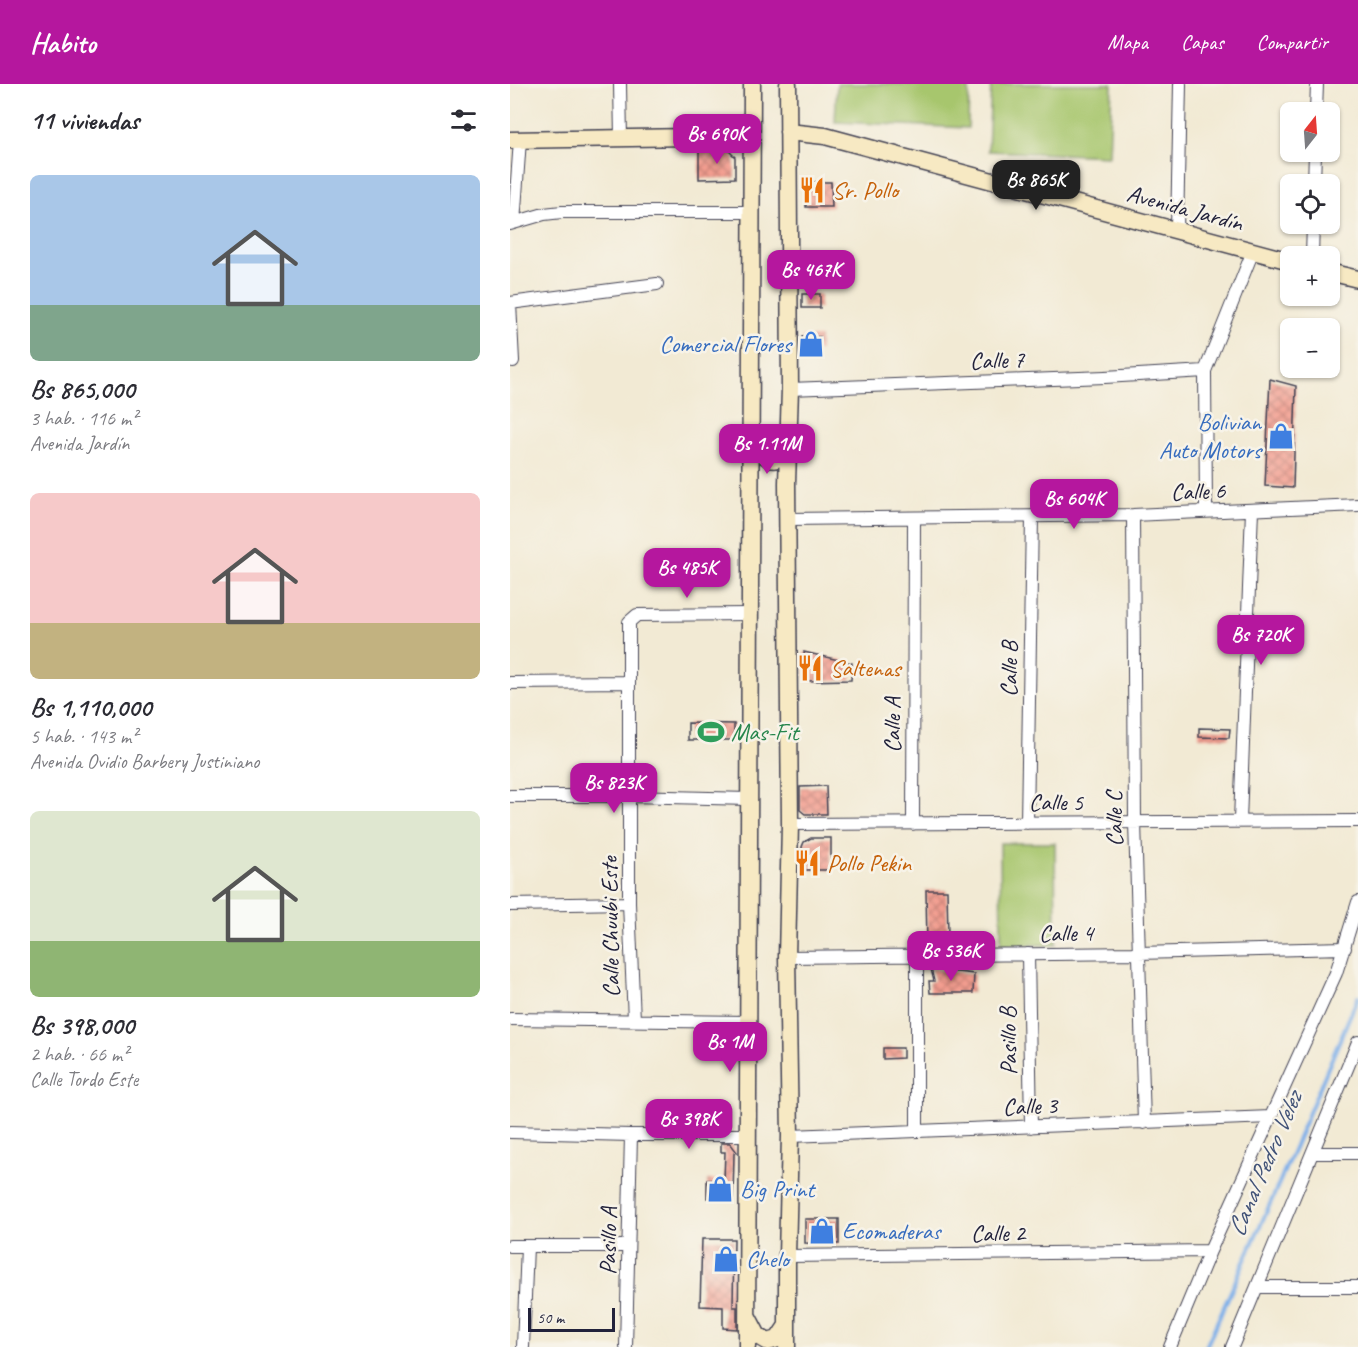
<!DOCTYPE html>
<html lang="es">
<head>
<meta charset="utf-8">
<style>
  :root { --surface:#fff; --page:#f2f2f3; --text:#2b2b33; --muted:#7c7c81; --accent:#b5179e }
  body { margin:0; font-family:Caveat,sans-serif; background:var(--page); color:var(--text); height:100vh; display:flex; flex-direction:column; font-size:22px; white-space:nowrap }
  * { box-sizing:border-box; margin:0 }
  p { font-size:20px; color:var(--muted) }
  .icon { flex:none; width:33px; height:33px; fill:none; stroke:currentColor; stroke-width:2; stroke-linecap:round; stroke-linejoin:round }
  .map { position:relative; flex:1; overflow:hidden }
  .side { display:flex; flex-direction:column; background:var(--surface); width:510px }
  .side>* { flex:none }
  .needle { width:39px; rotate:17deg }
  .fabs { position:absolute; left:770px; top:18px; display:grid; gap:12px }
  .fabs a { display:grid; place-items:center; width:60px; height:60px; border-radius:9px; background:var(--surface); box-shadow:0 2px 4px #0004; font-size:30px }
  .scale { position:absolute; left:18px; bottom:15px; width:87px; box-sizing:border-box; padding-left:6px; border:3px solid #22223b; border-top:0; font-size:16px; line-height:21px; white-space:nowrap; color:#22223b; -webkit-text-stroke:4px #f7f3e8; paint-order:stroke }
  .price { position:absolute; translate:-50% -51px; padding:0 14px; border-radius:12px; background:var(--accent); color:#fff; font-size:20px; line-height:39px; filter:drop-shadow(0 2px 3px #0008) }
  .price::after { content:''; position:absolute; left:50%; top:36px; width:18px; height:14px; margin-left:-9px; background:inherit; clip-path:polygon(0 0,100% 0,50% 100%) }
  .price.on { background:#222; color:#fff }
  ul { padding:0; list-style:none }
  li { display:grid; align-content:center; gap:12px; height:318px; padding:0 30px }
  li span { display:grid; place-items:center; height:186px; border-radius:9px; color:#555 }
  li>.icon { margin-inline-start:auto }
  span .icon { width:108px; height:108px; fill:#fffc; stroke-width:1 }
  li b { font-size:26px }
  h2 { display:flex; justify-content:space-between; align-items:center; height:72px; padding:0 30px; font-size:26px }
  header { display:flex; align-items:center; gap:36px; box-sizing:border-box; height:84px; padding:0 30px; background:var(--accent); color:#fff }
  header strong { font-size:28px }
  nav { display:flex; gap:33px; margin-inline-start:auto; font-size:21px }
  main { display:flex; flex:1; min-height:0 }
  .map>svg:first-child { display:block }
</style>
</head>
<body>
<header>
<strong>Habito</strong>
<nav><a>Mapa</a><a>Capas</a><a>Compartir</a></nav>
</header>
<main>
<section class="side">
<h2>11 viviendas<svg class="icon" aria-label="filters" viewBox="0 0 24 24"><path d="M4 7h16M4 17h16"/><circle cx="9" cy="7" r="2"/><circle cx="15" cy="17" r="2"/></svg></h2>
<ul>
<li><span style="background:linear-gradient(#a9c7e8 70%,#7fa58c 0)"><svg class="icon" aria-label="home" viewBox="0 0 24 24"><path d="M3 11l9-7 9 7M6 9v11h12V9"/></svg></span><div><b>Bs 865,000</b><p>3 hab. · 116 m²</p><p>Avenida Jardín</p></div></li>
<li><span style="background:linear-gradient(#f6c9c9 70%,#c2b280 0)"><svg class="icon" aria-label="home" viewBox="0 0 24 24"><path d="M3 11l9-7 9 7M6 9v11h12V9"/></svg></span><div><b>Bs 1,110,000</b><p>5 hab. · 143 m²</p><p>Avenida Ovidio Barbery Justiniano</p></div></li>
<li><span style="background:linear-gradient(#dfe7d0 70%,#8fb573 0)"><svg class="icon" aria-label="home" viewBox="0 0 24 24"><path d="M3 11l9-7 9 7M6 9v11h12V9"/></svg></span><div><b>Bs 398,000</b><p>2 hab. · 66 m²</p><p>Calle Tordo Este</p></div></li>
</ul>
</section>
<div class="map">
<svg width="848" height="1263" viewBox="0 0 848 1263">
  <defs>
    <pattern id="building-cross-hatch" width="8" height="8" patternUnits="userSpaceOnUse" patternTransform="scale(1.5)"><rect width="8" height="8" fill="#f39d8f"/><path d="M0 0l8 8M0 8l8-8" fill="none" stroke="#c48076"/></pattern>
  </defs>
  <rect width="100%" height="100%" fill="#f7f3e8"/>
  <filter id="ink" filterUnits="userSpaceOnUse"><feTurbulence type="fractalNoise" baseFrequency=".0167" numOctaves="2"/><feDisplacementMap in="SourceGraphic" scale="12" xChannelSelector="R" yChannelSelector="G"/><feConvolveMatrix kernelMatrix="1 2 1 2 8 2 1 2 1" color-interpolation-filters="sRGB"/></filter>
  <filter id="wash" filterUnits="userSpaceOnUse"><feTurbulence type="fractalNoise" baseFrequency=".008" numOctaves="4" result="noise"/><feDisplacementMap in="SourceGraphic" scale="24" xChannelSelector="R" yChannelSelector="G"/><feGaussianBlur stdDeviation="1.35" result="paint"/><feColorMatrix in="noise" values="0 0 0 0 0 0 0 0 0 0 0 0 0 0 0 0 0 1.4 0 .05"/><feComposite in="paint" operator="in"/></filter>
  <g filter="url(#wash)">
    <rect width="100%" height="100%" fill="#f2ead4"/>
    <path fill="#a7c66d" stroke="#647454" stroke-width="1.5" d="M327 0H459L458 44 325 38Z
      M481 0H602L599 72 478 67Z
      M490 759H545L546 861H491Z"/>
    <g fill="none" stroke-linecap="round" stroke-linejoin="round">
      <path stroke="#7cafe9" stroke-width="4" d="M696 1263 764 1111 848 913"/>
    </g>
    <g id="blocks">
      <path fill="url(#building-cross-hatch)" d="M189 66H218L225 73V94L189 95Z
        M296 98H321L322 123H296Z
        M292 210H310V224H292Z
        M292 253H310V267H292Z
        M760 295 786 302 783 404 755 402Z
        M294 568 342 579 341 596 296 597Z
        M178 639 224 640V656H178Z
        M689 644 720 645 719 654 689 653Z
        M316 702 317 730H295L290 726V703Z
        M301 754H321V786H293L292 763 294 758Z
        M416 806H437L438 851H427V862H417Z
        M421 885 464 890 463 909H420L419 897H424Z
        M373 964H393V974L373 975Z
        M211 1059H220L227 1068 224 1069 223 1114H197V1096H214L215 1068H211Z
        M295 1135H329V1160L295 1159Z
        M192 1155H224L223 1223H227V1245L213 1244V1223L190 1222Z"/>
    </g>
  </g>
  <g filter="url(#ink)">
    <use href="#blocks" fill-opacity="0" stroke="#414052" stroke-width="1.5"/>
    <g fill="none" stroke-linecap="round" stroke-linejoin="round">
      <g stroke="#414052" stroke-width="14">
        <path id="street" d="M110 0 111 55
          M806 28 807 0
          M804 100 805 68
          M4 139 10 56
          M0 140 34 130 52 128H243
          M667 146 670 0
          M802 172 803 140
          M0 219 147 200
          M0 219 3 277
          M280 305 595 293 695 287
          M696 427 695 287 743 167
          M623 431 625 738 634 1039
          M278 435 623 431 848 421
          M0 599 119 598
          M0 712H119L239 715
          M730 737 742 426
          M517 739 522 432
          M280 740 848 737
          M403 740 404 435
          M0 821 119 819
          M518 870 521 1043
          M277 873 628 869 835 864
          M0 935 238 938
          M124 936 119 819V538L127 531 240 530
          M407 1047V871
          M0 1048 121 1051H237
          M280 1052 761 1033
          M803 1069H848
          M0 1162H118
          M277 1172 700 1167
          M747 1203H848
          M13 1263 17 1162
          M116 1263 121 1051
          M660 1263 700 1167 826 889 848 818
          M722 1263 848 958"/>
      </g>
      <g stroke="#414052" stroke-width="19">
        <path id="secondary" d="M278 48 315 52 780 177
          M0 56 241 52
          M819 188 848 195
          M243 351C252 373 265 389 280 359
          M238 1233 248 1252 258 1258 268 1255 276 1243
          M237 1263 242 0
          M277 1263V1172L280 1052 277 873 280 740 277 399 280 305 278 0"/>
      </g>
      <use href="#street" stroke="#fff" stroke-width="12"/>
      <use href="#secondary" stroke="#f7e9c3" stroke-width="16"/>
    </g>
  </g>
  <defs>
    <g id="restaurant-bare" transform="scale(2.07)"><path d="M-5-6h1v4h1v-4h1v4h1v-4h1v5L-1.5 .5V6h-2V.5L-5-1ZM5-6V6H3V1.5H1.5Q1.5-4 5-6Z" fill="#e8710a" stroke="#f7f3e8" stroke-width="2.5" paint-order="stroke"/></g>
    <g id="shop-bare" transform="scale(2.07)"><path d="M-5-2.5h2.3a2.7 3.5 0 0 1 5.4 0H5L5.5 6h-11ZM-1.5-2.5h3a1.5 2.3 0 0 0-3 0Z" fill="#3f7fe0" stroke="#f7f3e8" stroke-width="2.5" paint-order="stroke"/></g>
    <g id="stadium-bare" transform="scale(2.07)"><path d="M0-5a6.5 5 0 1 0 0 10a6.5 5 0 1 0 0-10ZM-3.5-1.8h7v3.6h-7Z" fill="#2e9e5b" stroke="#f7f3e8" stroke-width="2.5" paint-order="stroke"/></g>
  </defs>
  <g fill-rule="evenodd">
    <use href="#restaurant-bare" x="302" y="106"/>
    <use href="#shop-bare" x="301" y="260"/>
    <use href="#shop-bare" x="771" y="352"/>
    <use href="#restaurant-bare" x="300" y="584"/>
    <use href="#stadium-bare" x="201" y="648"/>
    <use href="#restaurant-bare" x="297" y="779"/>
    <use href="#shop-bare" x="210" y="1105"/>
    <use href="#shop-bare" x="312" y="1147"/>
    <use href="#shop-bare" x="216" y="1175"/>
  </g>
  <g text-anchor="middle" stroke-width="5" stroke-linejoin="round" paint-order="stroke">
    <g font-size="24" fill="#c56008" stroke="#f7f3e8" text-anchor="start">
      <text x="322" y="114">Sr. Pollo</text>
      <text x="320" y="592">Saltenas</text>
      <text x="317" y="787">Pollo Pekin</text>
    </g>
    <g font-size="24" fill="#22223b" stroke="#f7f3e8">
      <text transform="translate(675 124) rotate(15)" y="8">Avenida Jardín</text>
      <text transform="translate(487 276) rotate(-2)" y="8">Calle 7</text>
      <text transform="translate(688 407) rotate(-2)" y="8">Calle 6</text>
      <text transform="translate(499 585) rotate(-89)" y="8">Calle B</text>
      <text transform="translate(382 641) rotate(-90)" y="8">Calle A</text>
      <text x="546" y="726">Calle 5</text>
      <text transform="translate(604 735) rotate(-91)" y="8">Calle C</text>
      <text transform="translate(100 843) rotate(-91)" y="8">Calle Chuubi Este</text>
      <text transform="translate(556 849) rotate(-1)" y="8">Calle 4</text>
      <text transform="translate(498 957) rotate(-91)" y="8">Pasillo B</text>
      <text transform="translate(520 1022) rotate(-2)" y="8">Calle 3</text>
      <text transform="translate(488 1149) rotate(-1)" y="8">Calle 2</text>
      <text transform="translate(98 1157) rotate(-89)" y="8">Pasillo A</text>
    </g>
    <g font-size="24" fill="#366cbe" stroke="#f7f3e8" text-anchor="start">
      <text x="281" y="268" text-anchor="end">Comercial Flores</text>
      <text x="751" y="346" text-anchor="end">Bolivian<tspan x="751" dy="28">Auto Motors</tspan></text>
      <text x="230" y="1113">Big Print</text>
      <text x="332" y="1155">Ecomaderas</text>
      <text x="236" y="1183">Chelo</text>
    </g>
    <g font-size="24" fill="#27864d" stroke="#f7f3e8" text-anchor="start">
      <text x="221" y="656">Mas-Fit</text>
    </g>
    <g font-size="26" font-style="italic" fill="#425378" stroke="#f7f3e8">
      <text transform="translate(754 1080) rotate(-67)" y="9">Canal Pedro Velez</text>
    </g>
  </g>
</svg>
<div class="fabs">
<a><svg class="needle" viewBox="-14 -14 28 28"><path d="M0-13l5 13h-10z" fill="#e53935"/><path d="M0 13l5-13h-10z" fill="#7c7c81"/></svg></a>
<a><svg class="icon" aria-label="locate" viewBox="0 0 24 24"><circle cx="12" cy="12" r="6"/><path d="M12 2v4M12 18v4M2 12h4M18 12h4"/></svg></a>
<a>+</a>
<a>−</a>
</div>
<div class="scale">50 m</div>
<b class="price" style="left:207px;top:81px">Bs 690K</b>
<b class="price on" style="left:526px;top:127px">Bs 865K</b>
<b class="price" style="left:301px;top:217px">Bs 467K</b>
<b class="price" style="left:257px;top:391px">Bs 1.11M</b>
<b class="price" style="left:564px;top:446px">Bs 604K</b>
<b class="price" style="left:177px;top:515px">Bs 485K</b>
<b class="price" style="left:751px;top:582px">Bs 720K</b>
<b class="price" style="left:104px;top:730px">Bs 823K</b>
<b class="price" style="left:441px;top:898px">Bs 536K</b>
<b class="price" style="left:220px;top:989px">Bs 1M</b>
<b class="price" style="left:179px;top:1066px">Bs 398K</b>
</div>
</main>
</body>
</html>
